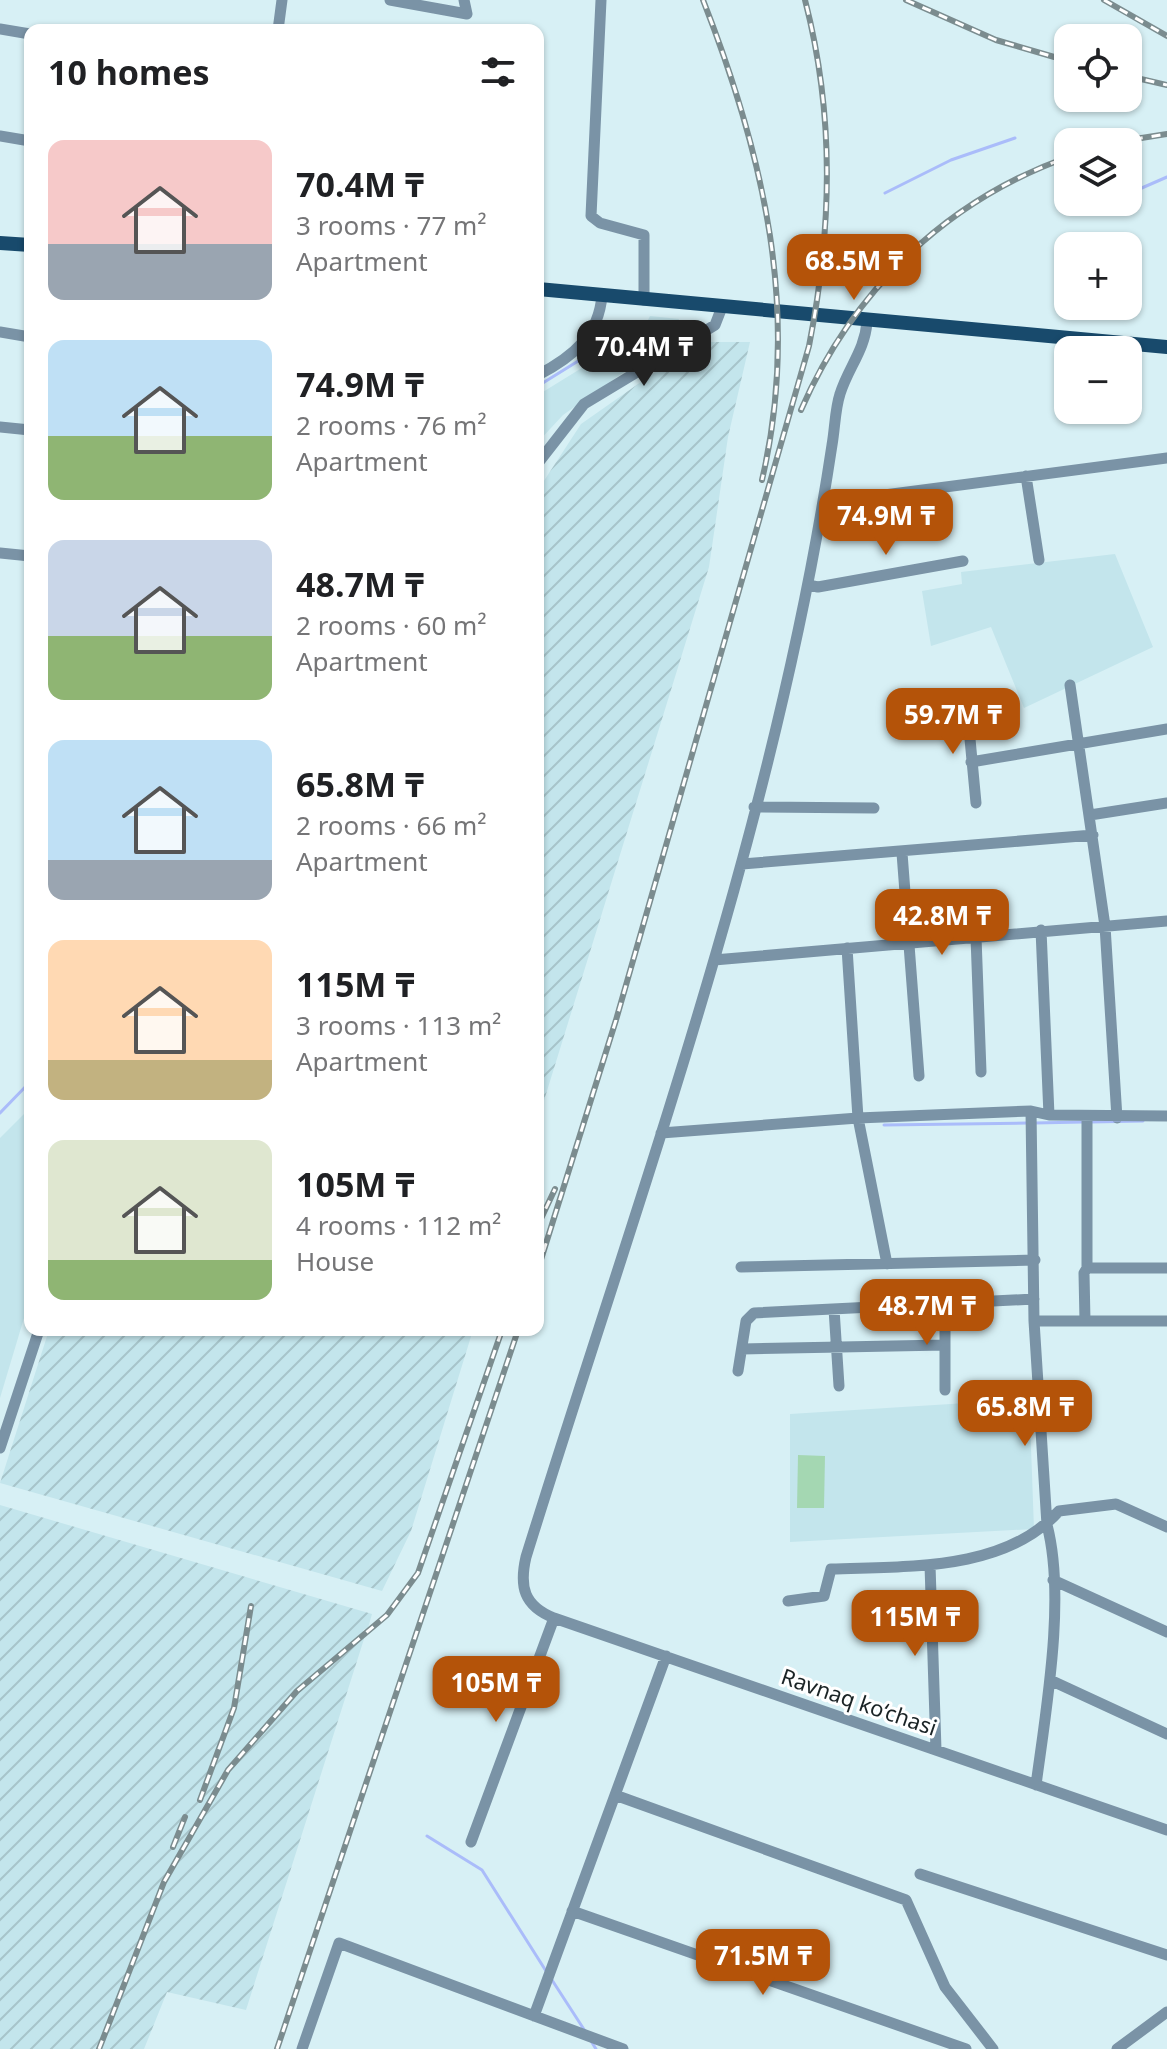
<!DOCTYPE html>
<html lang="en">
<head>
<meta charset="utf-8">
<style>
  :root { --surface:#fff; --page:#f6f6f6; --text:#202124; --muted:#757577; --accent:#b45309 }
  body { margin:0; font-family:"Noto Sans",sans-serif; background:var(--page); color:var(--text); height:100vh; display:flex; flex-direction:column; font-size:30px; white-space:nowrap }
  * { box-sizing:border-box; margin:0 }
  p { font-size:26px; color:var(--muted) }
  .icon { flex:none; width:44px; height:44px; fill:none; stroke:currentColor; stroke-width:2; stroke-linecap:round; stroke-linejoin:round }
  .map { position:relative; flex:1; overflow:hidden }
  .panel { position:absolute; left:24px; top:24px; width:520px; height:1312px; display:flex; flex-direction:column; background:var(--surface); border-radius:16px; box-shadow:0 2px 6px #0004 }
  .panel>* { flex:none }
  .tools { position:absolute; left:1054px; top:24px; display:grid; gap:16px }
  .tools a { display:grid; place-items:center; width:88px; height:88px; border-radius:16px; background:var(--surface); box-shadow:0 2px 6px #0004; font-size:40px }
  .price { position:absolute; translate:-50% -68px; padding:0 18px; border-radius:16px; background:var(--accent); color:#fff; font-size:26px; line-height:52px; filter:drop-shadow(0 2px 4px #0008) }
  .price::after { content:''; position:absolute; left:50%; top:48px; width:24px; height:18px; margin-left:-12px; background:inherit; clip-path:polygon(0 0,100% 0,50% 100%) }
  .price.active { background:#222; color:#fff }
  ul { padding:0; list-style:none }
  li { display:flex; align-items:center; gap:24px; height:200px; padding:0 24px }
  li span { display:grid; place-items:center; flex:none; width:224px; height:160px; border-radius:16px; color:#555 }
  li>.icon { margin-inline-start:auto }
  span .icon { width:96px; height:96px; fill:#fffc; stroke-width:1 }
  li b { font-size:34px }
  h2 { display:flex; justify-content:space-between; align-items:center; height:96px; padding:0 24px; font-size:34px }
  .map>svg:first-child { display:block }
</style>
</head>
<body>
<div class="map">
<svg width="1167" height="2049" viewBox="0 0 1167 2049">
  <defs>
    <pattern id="industrial-furrows" width="10" height="10" patternUnits="userSpaceOnUse" patternTransform="scale(2)"><rect width="10" height="10" fill="#c3e5ec"/><path d="M-1 1l2-2M0 10L10 0M9 11l2-2" fill="none" stroke="#a7c4ca"/></pattern>
  </defs>
  <rect width="100%" height="100%" fill="#d7f0f5"/>
  <path fill="#c3e5ec" d="M650 316 679 319 671 339 563 415 538 442V395L632 337 645 326Z
    M1115 554 1153 647 1024 708 991 627 931 646 922 591 962 584 961 572Z
    M30 1108V1298L0 1398V1138Z
    M983 1392H1029L1034 1529 790 1542V1414L983 1402Z"/>
  <path fill="url(#industrial-furrows)" d="M698 342H750L728 437 709 567 538 1120V490L581 424Z
    M49 1330H473L411 1531 382 1591 0 1483Z
    M0 1505 372 1614 368 1628 363 1630 364 1639 246 2010 167 1992 144 2049H0Z"/>
  <path fill="#a4d7b2" d="M798 1455 825 1456 824 1508H797Z"/>
  <g fill="none" stroke-linecap="round" stroke-linejoin="round">
    <path stroke="#aabcfa" stroke-width="3" d="M885 193 951 160 1015 138
      M1128 194 1167 177
      M538 386 636 325
      M0 1113 30 1082
      M1091 1122 1143 1121
      M1035 1123 1083 1122
      M884 1125 1027 1123
      M427 1836 482 1870 546 1971
      M552 1980 585 2031
      M591 2041 596 2049"/>
    <path stroke="#7a93a6" stroke-width="11" d="M390 0 467 14 464 0
      M601 0 591 216 600 223 644 235V300
      M0 29 30 34
      M278 30 282 0
      M0 136 30 141
      M867 322C865 350 848 368 840 394 835 409 835 428 832 445 775 826 640 1190 526 1557 519 1587 524 1606 554 1618L1167 1830
      M0 332 30 337
      M538 375C573 357 599 335 602 295
      M0 427 30 430
      M538 463 584 404 715 325 722 307
      M1026 476 1039 560
      M823 503 1167 458
      M0 553 30 556
      M808 585 818 587 963 561
      M1070 685 1105 926 1117 1118
      M967 707 976 803
      M971 762 1167 729
      M754 807 874 808
      M1090 815 1167 803
      M902 853 919 1076
      M742 864 1093 835
      M1041 930 1049 1115
      M976 937 981 1072
      M847 948 858 1118 887 1264
      M714 960 1167 921
      M1031 1111 1034 1321 1047 1525C1066 1597 1046 1710 1036 1785
      M661 1133 858 1118 1031 1111 1049 1115 1167 1116
      M741 1267 1035 1260
      M1087 1268V1117
      M945 1303V1390
      M834 1309 839 1386
      M1034 1321H1167
      M1085 1321 1084 1273 1087 1268H1167
      M742 1349 945 1345
      M738 1371 746 1321 754 1313 1034 1299
      M0 1448 39 1330
      M930 1565 936 1750
      M1053 1580 1167 1632
      M788 1601 824 1596 831 1569C906 1566 1004 1572 1059 1511L1116 1504 1167 1527
      M1050 1680 1167 1734
      M615 1795 906 1900 945 1987 993 2049
      M471 1842 554 1618
      M920 1874 1167 1955
      M572 1911 966 2049
      M534 2016 666 1656
      M302 2049 339 1943 623 2049
      M1117 2049 1167 2012"/>
    <path stroke="#184a6c" stroke-width="14" d="M0 243 30 245
      M538 289 1167 347"/>
    <g stroke="#7b8c8f" stroke-width="6">
      <path id="rail" d="M703 0C764 156 801 313 762 480
        M906 0 996 40 1068 61
        M1104 0 1167 36
        M1128 76 1167 85
        M1116 142 1167 134
        M801 410C853 291 945 201 1068 157
        M538 1225 555 1189
        M538 1269 616 1020 809 346C832 229 835 116 805 0
        M200 1800 234 1708 251 1606
        M173 1847 185 1817
        M99 2049 164 1882 228 1770 297 1691 387 1615 418 1573 502 1330
        M277 2049 518 1330"/>
    </g>
    <use href="#rail" stroke="#fff" stroke-width="3" stroke-dasharray="9" stroke-linecap="butt"/>
  </g>
  <g text-anchor="middle" stroke-width="6" stroke-linejoin="round" paint-order="stroke">
    <g font-size="22" fill="#1a2325" stroke="#fff">
      <text transform="translate(859 1702) rotate(19)" y="8">Ravnaq ko‘chasi</text>
    </g>
  </g>
</svg>
<div class="tools">
<a><svg class="icon" aria-label="locate" viewBox="0 0 24 24"><circle cx="12" cy="12" r="6"/><path d="M12 2v4M12 18v4M2 12h4M18 12h4"/></svg></a>
<a><svg class="icon" aria-label="layers" viewBox="0 0 24 24"><path d="M12 4l9 5-9 5-9-5zM3 14l9 5 9-5"/></svg></a>
<a>+</a>
<a>−</a>
</div>
<b class="price" style="left:854px;top:302px">68.5M ₸</b>
<b class="price active" style="left:644px;top:388px">70.4M ₸</b>
<b class="price" style="left:886px;top:557px">74.9M ₸</b>
<b class="price" style="left:953px;top:756px">59.7M ₸</b>
<b class="price" style="left:942px;top:957px">42.8M ₸</b>
<b class="price" style="left:927px;top:1347px">48.7M ₸</b>
<b class="price" style="left:1025px;top:1448px">65.8M ₸</b>
<b class="price" style="left:915px;top:1658px">115M ₸</b>
<b class="price" style="left:496px;top:1724px">105M ₸</b>
<b class="price" style="left:763px;top:1997px">71.5M ₸</b>
<section class="panel">
<h2>10 homes<svg class="icon" aria-label="filters" viewBox="0 0 24 24"><path d="M4 7h16M4 17h16"/><circle cx="9" cy="7" r="2"/><circle cx="15" cy="17" r="2"/></svg></h2>
<ul>
<li><span style="background:linear-gradient(#f6c9c9 65%,#9aa5b1 0)"><svg class="icon" aria-label="home" viewBox="0 0 24 24"><path d="M3 11l9-7 9 7M6 9v11h12V9"/></svg></span><div><b>70.4M ₸</b><p>3 rooms · 77 m²</p><p>Apartment</p></div></li>
<li><span style="background:linear-gradient(#bfe0f5 60%,#8fb573 0)"><svg class="icon" aria-label="home" viewBox="0 0 24 24"><path d="M3 11l9-7 9 7M6 9v11h12V9"/></svg></span><div><b>74.9M ₸</b><p>2 rooms · 76 m²</p><p>Apartment</p></div></li>
<li><span style="background:linear-gradient(#c9d6e8 60%,#8fb573 0)"><svg class="icon" aria-label="home" viewBox="0 0 24 24"><path d="M3 11l9-7 9 7M6 9v11h12V9"/></svg></span><div><b>48.7M ₸</b><p>2 rooms · 60 m²</p><p>Apartment</p></div></li>
<li><span style="background:linear-gradient(#bfe0f5 75%,#9aa5b1 0)"><svg class="icon" aria-label="home" viewBox="0 0 24 24"><path d="M3 11l9-7 9 7M6 9v11h12V9"/></svg></span><div><b>65.8M ₸</b><p>2 rooms · 66 m²</p><p>Apartment</p></div></li>
<li><span style="background:linear-gradient(#ffd9b3 75%,#c2b280 0)"><svg class="icon" aria-label="home" viewBox="0 0 24 24"><path d="M3 11l9-7 9 7M6 9v11h12V9"/></svg></span><div><b>115M ₸</b><p>3 rooms · 113 m²</p><p>Apartment</p></div></li>
<li><span style="background:linear-gradient(#dfe7d0 75%,#8fb573 0)"><svg class="icon" aria-label="home" viewBox="0 0 24 24"><path d="M3 11l9-7 9 7M6 9v11h12V9"/></svg></span><div><b>105M ₸</b><p>4 rooms · 112 m²</p><p>House</p></div></li>
</ul>
</section>
</div>
</body>
</html>
